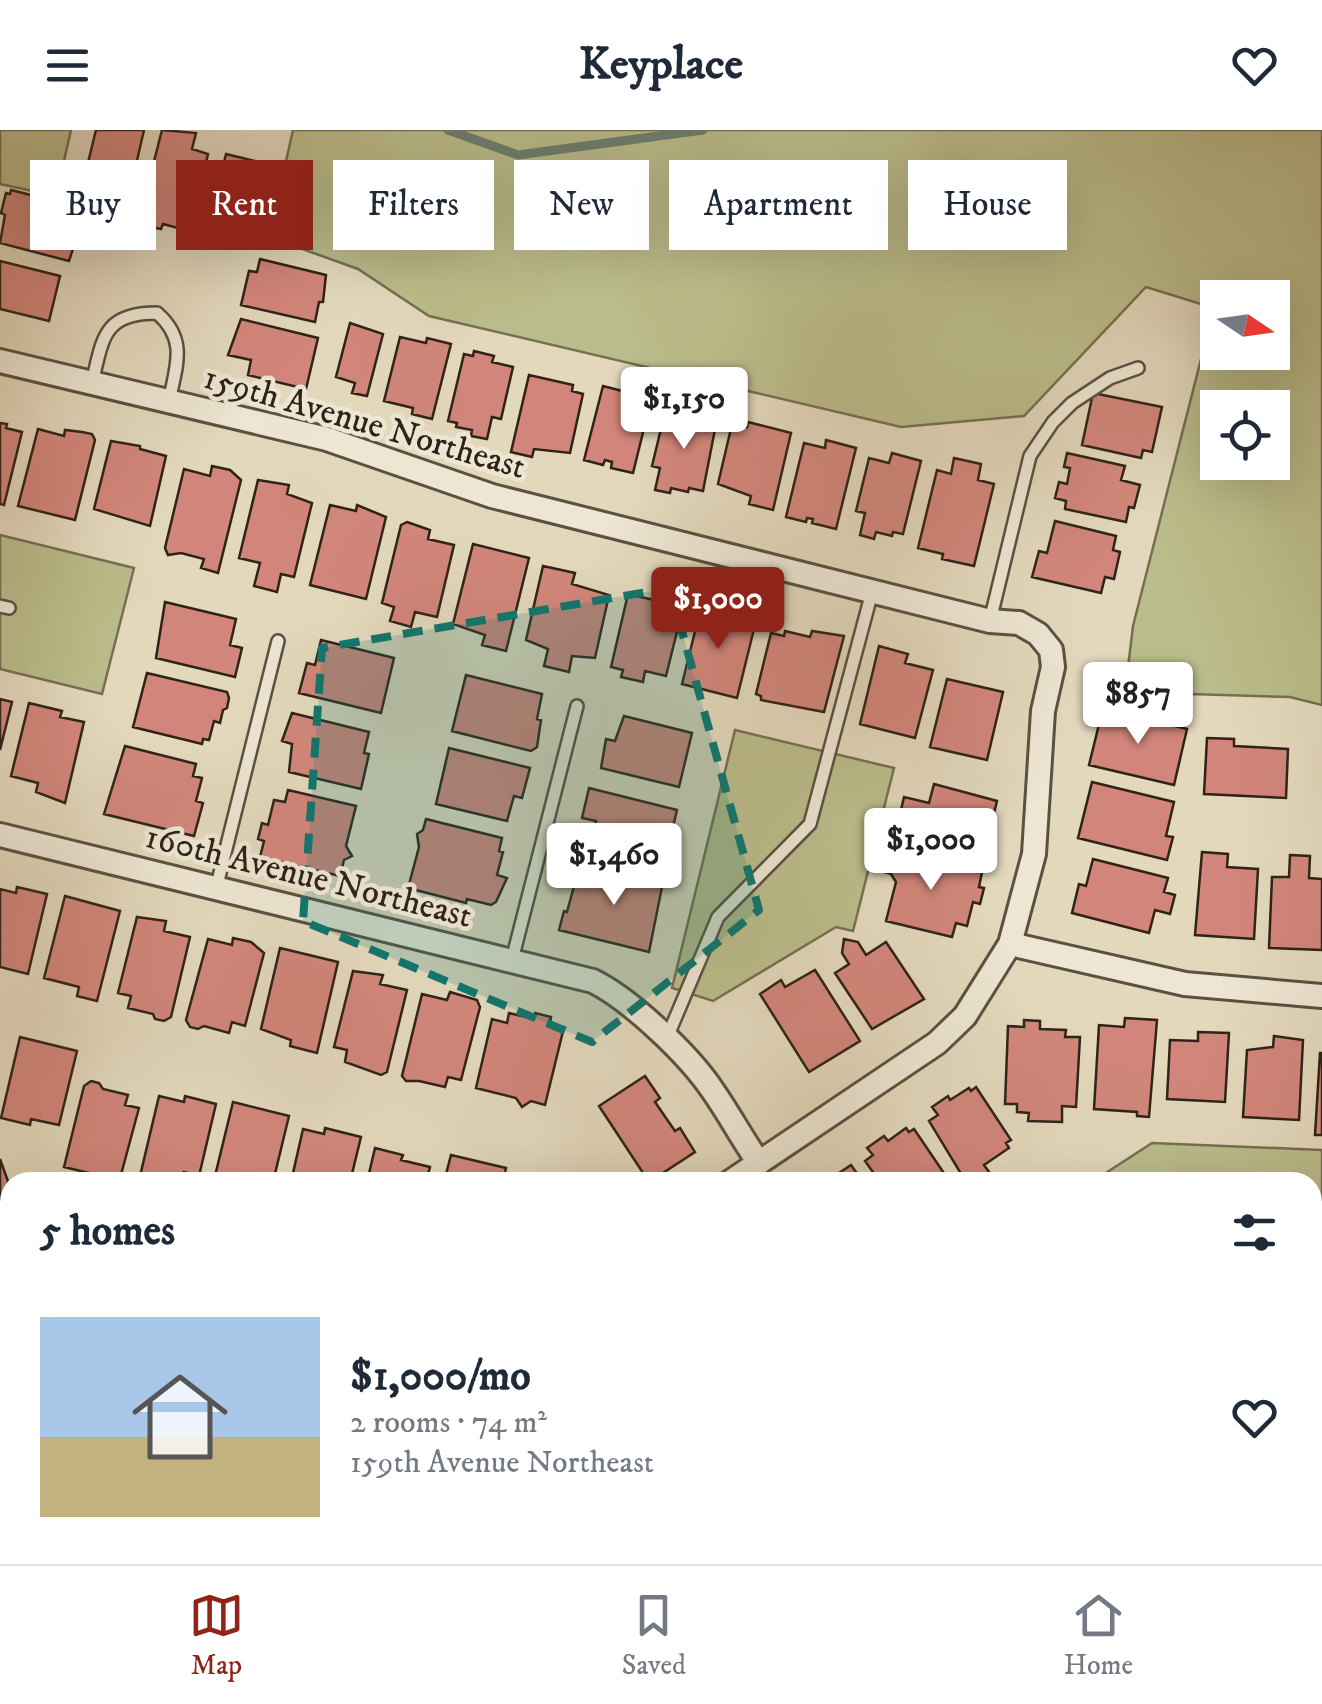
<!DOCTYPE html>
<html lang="en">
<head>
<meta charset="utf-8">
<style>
  :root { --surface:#fff; --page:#f6f6f7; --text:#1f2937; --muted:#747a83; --line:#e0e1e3; --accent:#8f2418 }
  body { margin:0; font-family:"IM FELL DW Pica",serif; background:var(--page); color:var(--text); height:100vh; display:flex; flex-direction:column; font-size:38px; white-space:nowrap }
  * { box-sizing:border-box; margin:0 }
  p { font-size:32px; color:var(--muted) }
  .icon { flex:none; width:55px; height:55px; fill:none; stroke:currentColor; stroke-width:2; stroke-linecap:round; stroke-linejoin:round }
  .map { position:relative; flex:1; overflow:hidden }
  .side { position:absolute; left:0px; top:1042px; width:1322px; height:392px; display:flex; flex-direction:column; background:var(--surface); border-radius:30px 30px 0 0; box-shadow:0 10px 40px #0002 }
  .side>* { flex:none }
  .banner { position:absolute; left:30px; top:30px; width:1262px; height:90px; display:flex; gap:20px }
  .needle { width:65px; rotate:103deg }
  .buttons { position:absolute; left:1200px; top:150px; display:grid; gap:20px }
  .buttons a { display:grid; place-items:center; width:90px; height:90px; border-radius:0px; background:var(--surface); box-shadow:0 10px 40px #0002; font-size:50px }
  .price { position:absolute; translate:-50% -85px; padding:0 22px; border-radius:10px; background:#fff; color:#222; font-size:32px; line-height:65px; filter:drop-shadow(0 2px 5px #0008) }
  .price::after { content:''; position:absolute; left:50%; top:60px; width:30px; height:22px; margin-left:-15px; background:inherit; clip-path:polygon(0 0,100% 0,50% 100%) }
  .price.current { background:var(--accent); color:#fff }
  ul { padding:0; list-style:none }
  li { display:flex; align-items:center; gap:30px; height:250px; padding:0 40px }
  li span { display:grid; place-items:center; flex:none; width:280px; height:200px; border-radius:0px; color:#555 }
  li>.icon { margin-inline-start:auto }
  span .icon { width:120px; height:120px; fill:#fffc; stroke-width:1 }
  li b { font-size:42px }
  h2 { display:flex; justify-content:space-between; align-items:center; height:120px; padding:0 40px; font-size:42px }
  .tag { padding:0 35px; border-radius:0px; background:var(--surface); box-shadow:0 10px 40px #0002; font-size:35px; line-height:90px }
  .tag.current { background:var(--accent); color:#fff }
  header { display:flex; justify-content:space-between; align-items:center; height:130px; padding:0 40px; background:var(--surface); font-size:45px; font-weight:800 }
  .dock { display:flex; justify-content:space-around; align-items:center; height:140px; border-top:2px solid var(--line); background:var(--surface); font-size:28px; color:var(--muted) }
  .dock a { display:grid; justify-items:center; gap:5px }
  .dock .current { color:var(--accent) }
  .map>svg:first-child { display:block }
</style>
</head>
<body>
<header><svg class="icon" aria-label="menu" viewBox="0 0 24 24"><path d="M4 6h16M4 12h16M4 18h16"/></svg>Keyplace<svg class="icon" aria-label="heart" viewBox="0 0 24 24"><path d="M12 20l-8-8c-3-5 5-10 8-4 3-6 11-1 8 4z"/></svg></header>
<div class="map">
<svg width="1322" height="1434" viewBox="0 0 1322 1434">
  <rect width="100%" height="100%" fill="#e3d8bc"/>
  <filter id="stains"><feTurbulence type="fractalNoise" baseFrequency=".002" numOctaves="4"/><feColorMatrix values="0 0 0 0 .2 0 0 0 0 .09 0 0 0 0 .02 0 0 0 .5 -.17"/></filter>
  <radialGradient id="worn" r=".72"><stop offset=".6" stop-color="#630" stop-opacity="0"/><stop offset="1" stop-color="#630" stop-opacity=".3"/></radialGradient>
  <path fill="#bbbc8b" stroke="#757052" stroke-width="2.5" fill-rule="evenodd" d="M0 0H71L56 66 0 54Z
    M293 0H1322V575L1290 567 1125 562 1133 496 1214 178 1146 157 1024 286 901 297 429 186 358 139 269 107ZM1218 168H1272V222H1218ZM1218 278H1272V332H1218Z
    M0 405 134 438 102 564 0 539Z
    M735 600 894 638 853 801 836 797 713 871 672 858Z
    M1152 1013 1322 1020V1434H688L691 1425H1312V1052H1092Z"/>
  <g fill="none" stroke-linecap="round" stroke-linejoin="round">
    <path stroke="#6d7e71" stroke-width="9" d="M448 0 518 25 703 0
      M1312 1303H1322
      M1208 1425 1209 1434"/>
  </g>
  <path fill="#d2867b" stroke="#2f2318" stroke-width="2.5" d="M96 0H144L133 48 130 47 126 59 85 45Z
    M162 0 196 3 192 19 208 24 189 101 163 94 161 99 138 94Z
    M226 24 275 36 259 103 254 102 252 109 232 104 234 98 210 93Z
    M11 60 86 79 69 131 0 113 5 85 1 83 6 63 10 64Z
    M260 129 326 145 323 172H319L315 192 241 175 249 141 257 142Z
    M0 131 60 146 49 191 0 179Z
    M241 189 318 208 306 259 248 245 251 230 228 225Z
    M350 193 383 204 367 266 352 263 355 253 336 247Z
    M400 207 426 213 427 208 451 214 432 289 412 284 413 278 384 271Z
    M474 221 494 226 492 232 513 237 501 289 492 287 487 309 471 306 472 300 456 297 457 293 448 291 464 224 473 226Z
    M529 245 573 255 572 261 583 264 570 323 534 319 532 327 511 322Z
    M603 256 626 262 625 268 650 274 633 343 611 338 612 332 605 330 603 335 584 330Z
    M1093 263 1162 277 1152 322 1143 320 1141 328 1082 315Z
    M687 281 717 289 703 361 689 358 688 362 671 358 670 363 655 360 660 338 652 336 665 282 685 287Z
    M748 292 791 303 773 380 749 374 751 366 718 354 732 294 747 297Z
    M0 293 7 294 6 298 22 302 4 375 0 374Z
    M38 299 64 306 65 300 82 302 92 304 95 310 75 390 18 376Z
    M826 310 856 318 836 399 812 393 813 389 807 388 806 392 786 387 804 313 825 318Z
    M111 311 140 316V319L166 326 150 396 94 379Z
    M892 323 921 331 903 404 893 402 892 406 876 402 874 409 860 405 865 383 856 381 869 328 889 333Z
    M1067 323 1125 336 1121 350 1140 355 1134 378 1129 377 1126 392 1065 379 1066 371 1055 368 1059 352 1067 354 1070 338 1064 337Z
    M954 328 981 334 978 350 994 354 974 436 942 429 943 424 918 418 937 340 951 344Z
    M212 336 230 340 241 350 218 443 201 438 204 429 181 423 168 425 165 418 184 339 210 346Z
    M258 350 289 355 287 364 312 373 294 447 281 444 277 462 254 456 260 433 239 428Z
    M330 375 356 381 357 375 386 387 366 469 310 455Z
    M1055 391 1116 406 1113 420 1120 422 1114 449 1105 447 1101 463 1032 447 1039 421 1047 423Z
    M407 392 430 400 428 409 454 415 437 487 415 482 411 497 390 491 394 477 382 473 401 395Z
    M473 414 529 428 506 521 482 515 485 505 453 494Z
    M543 436 575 443 572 454 609 465 595 528 572 526 569 542 544 536 548 519 526 510Z
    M657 459 685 469 666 546 645 541 643 552 621 547 623 540 611 537 628 464 654 470Z
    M165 472 236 489 230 515 242 518 235 547 156 528Z
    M702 473 730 482 728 488 755 495 737 568 682 554Z
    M785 501 810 507 812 501 844 506 824 582 761 570V566L756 564 771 503 784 506Z
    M321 510 394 528 381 583 299 563 307 533 315 535Z
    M879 516 908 524 905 533 933 540 915 608 860 594Z
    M147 543 227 562 229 568 227 578 223 580 220 593 214 591 209 610 203 609 202 614 133 597Z
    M466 545 542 564 537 589 541 590 537 617 531 621 452 601Z
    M947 549 1003 562 987 630 930 617Z
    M0 569 12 572 0 620Z
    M29 573 62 581 60 587 84 592 65 673 36 662 38 653 11 646Z
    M1103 578 1187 599 1174 655 1089 635Z
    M292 583 369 602 364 623 369 624 361 659 289 642 292 614 282 611Z
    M624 586 692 603 679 657 601 638 606 609 615 611Z
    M1207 608 1234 609V616L1288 619 1286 668 1204 664Z
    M125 616 196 634 193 646 202 648 196 671 203 673 194 706 104 684Z
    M449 618 530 638 522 668 514 666 507 691 436 674Z
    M1092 652 1174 672 1166 706 1173 707 1167 730 1078 708Z
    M934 654 997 671 990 700 983 698 976 725 916 710 920 694 899 689 904 667 929 673Z
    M589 658 677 680 664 735 590 717 596 691 582 688Z
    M288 660 356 676 346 716 352 726 344 730 340 746 260 727 264 711 258 709 262 693 268 695 274 670 285 672Z
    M426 689 502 708 499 721 503 722 497 745 507 748 496 772 491 775 467 769 466 773 408 758 419 717 417 704 423 700Z
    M887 718 982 742 979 757 984 758 980 774 973 772 967 796 956 793 952 807 886 791 896 752 891 744 881 741Z
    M1202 722 1228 724 1227 737 1258 739 1254 809 1195 805Z
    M1290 725 1310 726 1309 748 1322 749V820L1269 818 1272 747H1289Z
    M1093 729 1168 748 1164 762 1175 765 1170 784 1155 780 1149 803 1072 783 1079 754 1086 756Z
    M588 734 663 752 649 822 559 800 564 781 567 782 577 745 585 747Z
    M17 757 47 764 28 844 0 837V759L16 763Z
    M65 766 120 781 97 871 77 866 79 857 44 848Z
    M137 787 166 791 164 801 190 807 171 887 164 891 155 889 153 884 128 878 131 866 118 863Z
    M233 808 251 812 264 823 245 896 232 892 229 903 204 896 198 899 190 897 186 890 208 809 232 815Z
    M844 809 858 812 866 825 886 812 924 869 872 899 835 843 849 834 842 823Z
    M280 818 338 832 317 923 290 916 291 910 261 899Z
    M815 840 860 911 809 942 760 864 781 850 785 857Z
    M353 841 383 845 380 854 407 860 387 942 381 945 345 932 347 920 334 917Z
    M450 862 477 870 480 877 461 950 448 947 445 957 419 951H406L402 946 422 864 447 870Z
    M509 883 534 889 535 883 551 887 550 893 564 897 545 975 531 971 522 977 516 968 476 958 492 889 507 893Z
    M1125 888 1157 890 1149 987 1137 986V982L1094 979 1099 895 1124 897Z
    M1024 890 1040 891V899L1066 900 1065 907H1080L1076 977 1062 976V992L1028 991 1029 983 1017 982V974H1005L1008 896 1024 897Z
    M1198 902 1229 903 1225 972 1167 969 1170 910 1198 911Z
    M1274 906 1303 910 1299 990 1243 987 1247 920 1273 917Z
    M20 907 77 921 59 995 31 989 30 995 1 988Z
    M1320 923H1322V1005H1315Z
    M645 946 660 968 655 972 675 1001 680 998 695 1022 649 1052 599 976Z
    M91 951 99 953 103 959 128 965 125 975 139 978 119 1052 88 1051 89 1043 64 1037 84 956Z
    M976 957 1011 1010 1006 1013 1009 1018 984 1035 989 1042 973 1052H966L929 991 938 985 932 977 948 966 950 970 969 958 971 961Z
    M159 966 184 972 185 966 216 974 199 1046 184 1042 183 1047 171 1044 167 1052 141 1042Z
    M233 972 289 986 273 1052H241L215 1046Z
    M325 998 361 1007 350 1052H291L303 999 324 1004Z
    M906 998 909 1002 914 999 950 1052H880L865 1031 873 1025 867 1018 884 1006 888 1011Z
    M375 1018 403 1025 401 1030 430 1037 426 1052H367Z
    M451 1025 506 1038 503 1052H444Z
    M0 1029 10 1057V1080L0 1084Z
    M851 1035 863 1052H816L825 1047 827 1051Z
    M258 1425H311L309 1434Z
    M327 1425H387L385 1434H338L326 1431Z"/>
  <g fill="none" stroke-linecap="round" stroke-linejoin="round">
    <g stroke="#5c5041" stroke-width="16">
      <path id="lane" d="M92 253C103 208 103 183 157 183 188 210 176 236 169 272
        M0 476 9 478
        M990 491 1030 326 1053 292 1072 273 1110 248 1138 238
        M216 759 278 511
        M512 830 577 576
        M666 910 718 787 810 694 872 462
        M480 1434 483 1425"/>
    </g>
    <g stroke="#5c5041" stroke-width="28">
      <path id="street" d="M0 231 327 309 492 366 990 491 1019 493 1038 504 1051 520 1053 537 1043 581 1034 724 1010 814 965 886 937 913 730 1052
        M0 705 593 851C631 870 689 925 713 961 729 984 743 1010 759 1033
        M1010 814 1185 854 1322 866
        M0 1139 10 1136
        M0 1247 10 1273
        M101 1425 118 1434"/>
    </g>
    <use href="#lane" stroke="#ede6d3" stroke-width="11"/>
    <use href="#street" stroke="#ede6d3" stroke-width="22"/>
  </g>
  <path fill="#0f766e" fill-opacity="0.2" stroke="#0f766e" stroke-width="8" stroke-dasharray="20 12" stroke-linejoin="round" d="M670 458 759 780 592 912 303 791 322 518Z"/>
  <g text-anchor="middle" stroke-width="9" stroke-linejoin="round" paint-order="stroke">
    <g font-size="35" fill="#2f2318" stroke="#ede6d3">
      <text transform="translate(365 291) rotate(16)" y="12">159th Avenue Northeast</text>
      <text transform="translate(309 745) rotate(14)" y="12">160th Avenue Northeast</text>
    </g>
  </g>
  <rect width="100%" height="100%" filter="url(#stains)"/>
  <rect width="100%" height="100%" fill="url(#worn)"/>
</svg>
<div class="buttons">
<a><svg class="needle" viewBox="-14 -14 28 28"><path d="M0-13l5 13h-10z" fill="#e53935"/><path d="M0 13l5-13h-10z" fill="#747a83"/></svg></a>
<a><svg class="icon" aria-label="locate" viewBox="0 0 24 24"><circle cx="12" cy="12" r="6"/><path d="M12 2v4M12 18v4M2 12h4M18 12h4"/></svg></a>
</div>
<b class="price" style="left:684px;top:322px">$1,150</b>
<b class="price current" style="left:718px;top:522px">$1,000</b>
<b class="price" style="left:1138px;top:617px">$857</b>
<b class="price" style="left:931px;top:763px">$1,000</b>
<b class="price" style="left:614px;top:778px">$1,460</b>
<div class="banner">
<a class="tag">Buy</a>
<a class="tag current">Rent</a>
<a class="tag">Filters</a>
<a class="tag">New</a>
<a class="tag">Apartment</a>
<a class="tag">House</a>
</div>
<section class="side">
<h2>5 homes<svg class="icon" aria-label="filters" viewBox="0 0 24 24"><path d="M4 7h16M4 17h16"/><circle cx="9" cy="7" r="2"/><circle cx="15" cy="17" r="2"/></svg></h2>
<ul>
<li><span style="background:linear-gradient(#a9c7e8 60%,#c2b280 0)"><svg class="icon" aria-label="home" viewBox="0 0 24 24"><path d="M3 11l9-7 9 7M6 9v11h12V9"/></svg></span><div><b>$1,000/mo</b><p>2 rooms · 74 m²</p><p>159th Avenue Northeast</p></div><svg class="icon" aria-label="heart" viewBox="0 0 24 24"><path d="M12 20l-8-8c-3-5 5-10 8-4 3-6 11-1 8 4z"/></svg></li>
</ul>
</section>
</div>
<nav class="dock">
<a class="current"><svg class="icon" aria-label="map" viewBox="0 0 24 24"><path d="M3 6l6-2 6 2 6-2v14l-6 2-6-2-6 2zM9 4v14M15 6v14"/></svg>Map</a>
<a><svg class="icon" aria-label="saved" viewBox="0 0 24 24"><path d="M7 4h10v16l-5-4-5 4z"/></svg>Saved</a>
<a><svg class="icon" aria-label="home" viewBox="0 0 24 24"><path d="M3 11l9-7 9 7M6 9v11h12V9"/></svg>Home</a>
</nav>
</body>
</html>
